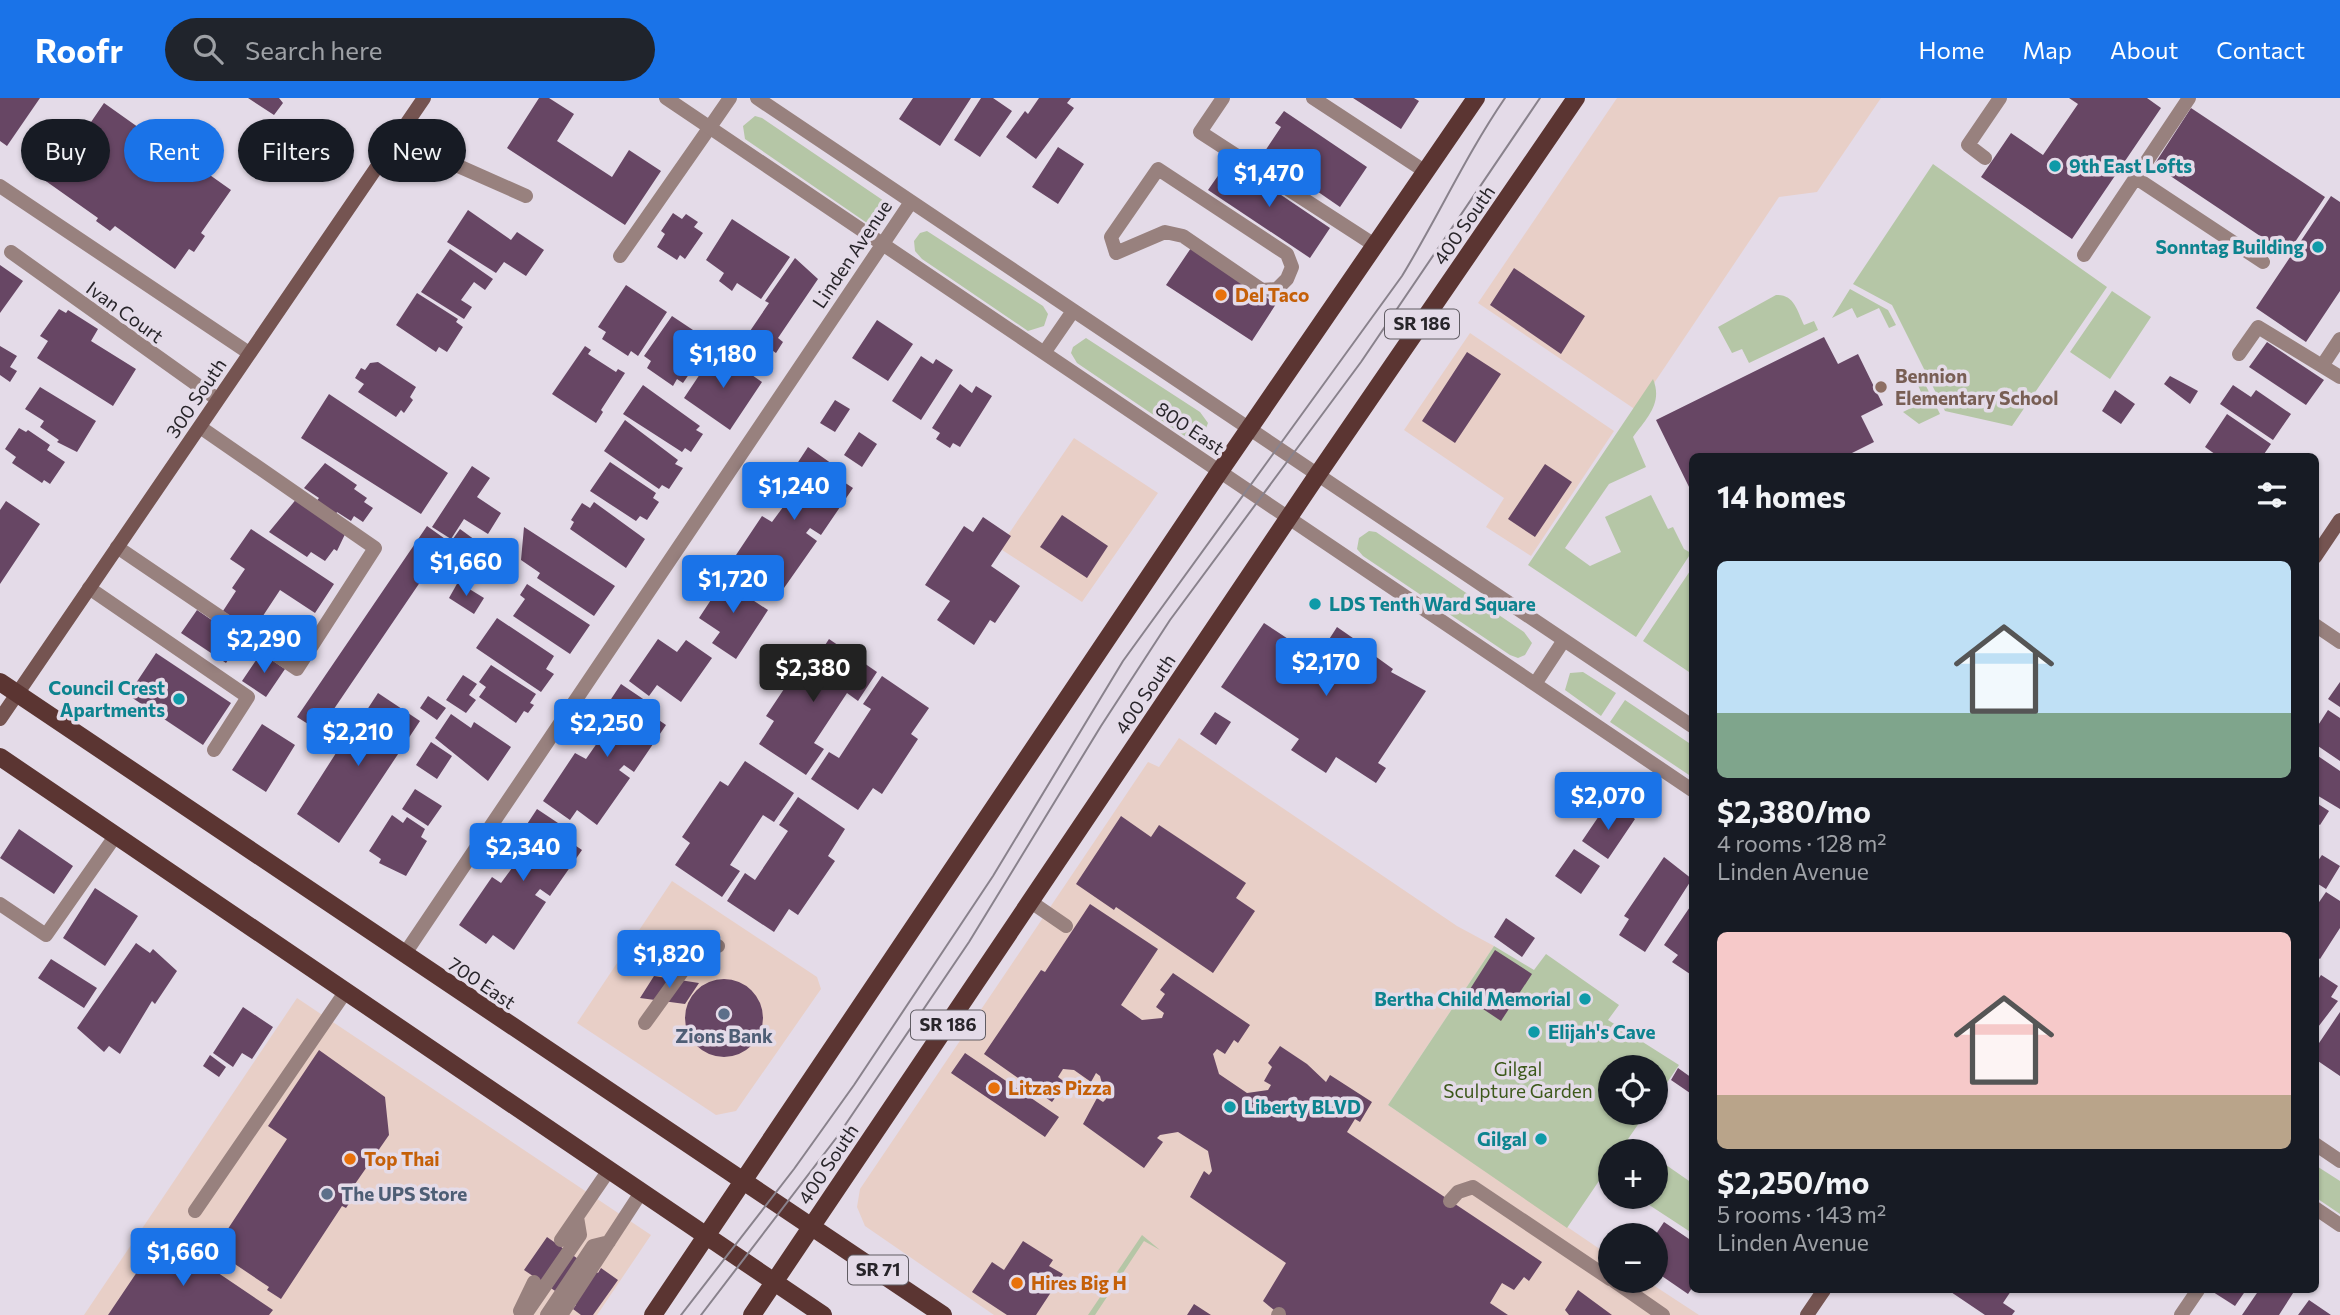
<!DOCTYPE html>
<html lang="en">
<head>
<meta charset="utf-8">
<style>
  :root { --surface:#171b24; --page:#20242c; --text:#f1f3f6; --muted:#9ea1a6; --accent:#1a73e8 }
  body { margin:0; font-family:Commissioner,sans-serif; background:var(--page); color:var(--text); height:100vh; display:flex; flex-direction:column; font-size:26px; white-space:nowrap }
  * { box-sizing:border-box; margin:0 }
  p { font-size:23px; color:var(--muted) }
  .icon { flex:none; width:38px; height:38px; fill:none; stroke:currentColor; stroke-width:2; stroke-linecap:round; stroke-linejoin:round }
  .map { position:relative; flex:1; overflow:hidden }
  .drawer { position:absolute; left:1689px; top:355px; width:630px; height:840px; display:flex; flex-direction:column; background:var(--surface); border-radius:10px; box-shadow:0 2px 5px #0004 }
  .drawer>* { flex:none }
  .banner { position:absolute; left:21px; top:21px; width:665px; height:63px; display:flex; gap:14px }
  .buttons { position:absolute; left:1598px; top:957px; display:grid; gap:14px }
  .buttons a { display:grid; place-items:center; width:70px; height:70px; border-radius:50%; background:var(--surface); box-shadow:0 2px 5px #0004; font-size:35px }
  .price { position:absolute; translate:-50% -60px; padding:0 16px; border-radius:7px; background:var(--accent); color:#fff; font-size:23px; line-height:46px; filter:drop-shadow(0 2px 4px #0008) }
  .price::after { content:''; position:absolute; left:50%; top:42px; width:21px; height:16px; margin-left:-10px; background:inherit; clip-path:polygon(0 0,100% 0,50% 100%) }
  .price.on { background:#222; color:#fff }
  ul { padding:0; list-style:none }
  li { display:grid; align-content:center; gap:14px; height:371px; padding:0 28px }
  li span { display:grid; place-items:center; height:217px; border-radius:10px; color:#555 }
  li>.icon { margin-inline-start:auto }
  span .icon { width:126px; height:126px; fill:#fffc; stroke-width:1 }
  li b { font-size:30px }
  h2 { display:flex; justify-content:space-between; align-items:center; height:84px; padding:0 28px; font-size:30px }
  .tag { padding:0 24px; border-radius:32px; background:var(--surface); box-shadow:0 2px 5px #0004; font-size:24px; line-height:63px }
  .tag.on { background:var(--accent); color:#fff }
  header { display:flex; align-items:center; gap:42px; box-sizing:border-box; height:98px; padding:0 35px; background:var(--accent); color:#fff }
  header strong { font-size:33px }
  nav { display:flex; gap:38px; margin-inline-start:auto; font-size:24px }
  .search { width:490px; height:63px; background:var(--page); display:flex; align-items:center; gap:18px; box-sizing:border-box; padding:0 24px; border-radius:38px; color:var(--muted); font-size:26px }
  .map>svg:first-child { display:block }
</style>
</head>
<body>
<header>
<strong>Roofr</strong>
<div class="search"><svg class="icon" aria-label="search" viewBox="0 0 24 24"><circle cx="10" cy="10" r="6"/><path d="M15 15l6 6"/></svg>Search here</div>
<nav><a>Home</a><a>Map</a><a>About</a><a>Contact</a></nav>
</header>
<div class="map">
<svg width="2340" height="1217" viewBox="0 0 2340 1217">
  <rect width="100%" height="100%" fill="#e4dbe8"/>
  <path fill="#e8cfc7" d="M1617 0H1881L1817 94 1779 99 1636 312 1478 205Z
    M1470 235 1614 333 1531 458 1486 429 1504 400 1404 332Z
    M1074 340 1158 395 1082 504 999 450Z
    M1179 640 1457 828 1494 848 1388 1007 1610 1158V1183H1647L1699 1217H994L865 1128 857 1109 860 1091 1148 664 1159 669Z
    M672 783 817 879 821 891 736 1013 716 1017 577 925Z
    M297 900 651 1137 597 1217H84Z"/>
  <path fill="#b5c6a6" d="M755 18 762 20 884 103 888 115C882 124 878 127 867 125L745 41 743 28Z
    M1933 66 2107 189 2012 328 1945 313 1892 207 1853 186Z
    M927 133 1043 208 1048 216 1044 228 1028 233 922 161 915 153 914 143 920 135Z
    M1850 191 1888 212 1896 227 1889 230 1879 210 1857 220 1852 210 1832 220Z
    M2112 193 2151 219 2110 281 2070 254Z
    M1776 197C1794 196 1797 212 1804 227L1814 223 1818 232 1749 265 1742 251 1732 255 1718 229Z
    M1086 240 1200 314 1208 325 1203 338 1189 341 1077 265 1071 255 1073 249Z
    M1653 281C1663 305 1647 320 1633 339L1646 369 1609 386 1565 450 1590 468 1621 454 1605 419 1651 397 1668 431 1673 429 1684 451 1691 455 1636 539 1528 467Z
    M1923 282 1940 316 1919 326 1903 314 1925 303 1917 285Z
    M1369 433 1376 434 1524 534 1532 545 1525 557 1518 560 1510 557 1363 458 1357 451 1359 440Z
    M1692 470V576L1643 543Z
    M1583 574 1616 595 1601 618 1565 592 1570 575Z
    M1625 602 1692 647V679L1610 624Z
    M1494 848 1534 872 1546 856 1619 907 1608 922 1679 967 1656 1001V970H1610V1015H1646L1628 1041 1646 1053 1610 1054V1081L1603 1077 1567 1130 1388 1007Z
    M1656 1060 1692 1085V1135L1637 1099H1656Z
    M2315 1067 2340 1083V1116L2315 1099Z
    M1142 1137 1160 1152 1144 1143 1095 1217H1088Z"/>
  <path fill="#674664" d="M0 0H40L7 48 0 43Z
    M248 0H279L283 5 274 17Z
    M539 0H549L574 16 557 43 612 79 629 52 661 73 625 127 507 50Z
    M913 0H971L940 48 899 21Z
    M981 0H993L1012 13 980 59 954 42Z
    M1039 0H1071L1067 5 1074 10 1036 61 1006 39 1025 13 1028 16Z
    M1353 0H1414L1419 3 1401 31Z
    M2069 0H2147L2161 10 2072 141 1981 79 2011 35 2043 57 2078 6Z
    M104 5 159 44 162 39 168 43 166 46 231 92 201 135 205 138 194 154 189 151 175 171 115 128 110 133 96 123 98 120 33 74 36 69 28 63 42 44 61 58 85 24 89 27Z
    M2191 10 2325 99 2287 156 2154 67Z
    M1284 13 1367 69 1340 109 1263 56 1281 29 1275 25Z
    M1058 49 1084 66 1058 106 1032 89Z
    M1229 62 1330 130 1310 160 1208 92Z
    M2331 98 2340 104V193L2306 244 2256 210Z
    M468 112 511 142 517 134 544 152 526 178 504 164 496 175 447 144Z
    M673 115 682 121 686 116 698 124 694 129 703 135 685 161 680 157 677 162 657 149 665 136 661 133Z
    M732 121 790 159 761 201 737 185 732 193 719 183 724 175 706 162Z
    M1191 150 1276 206 1252 243 1166 187Z
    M450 151 493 181 485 192 474 184 461 202 472 209 464 221 421 194Z
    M795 160 818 181 778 240 783 244 776 255 748 236 769 205 765 203Z
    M0 167 23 183 0 215Z
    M1514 170 1585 218 1561 256 1490 207Z
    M626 187 667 214 638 258 631 253 628 258 602 241 606 234 598 229Z
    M417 195 458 221 456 224 463 229 447 254 439 249 436 254 396 227Z
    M59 211 66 215 68 212 98 231 91 243 136 271 113 308 37 260 48 243 40 238Z
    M672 218 711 244 683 285 677 281 673 288 647 270 651 263 644 258Z
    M877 222 913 246 888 283 852 260Z
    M1824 239 1838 266 1858 256 1883 307 1861 318 1874 344 1844 359H1692V395L1656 322Z
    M745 240 769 257 760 271 735 253Z
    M2267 244 2324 282 2306 307 2249 269Z
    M0 248 17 258 10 269 17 273 10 284 0 277Z
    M585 248 591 252 588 256 616 274 618 271 625 275 601 312 603 314 596 325 552 296Z
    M716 252 762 284 730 332 684 300Z
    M1467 254 1501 276 1455 345 1422 323Z
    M921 258 933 266 936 261 953 272 921 322 892 303Z
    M378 264 416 289 410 299 413 302 404 315 401 312 396 319 358 294 364 286 355 280 361 270 365 272 370 265Z
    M2170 278 2198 293 2190 306 2164 286Z
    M960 286 972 295 976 288 992 298 960 349 953 345 950 350 936 341 940 335 932 330Z
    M643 287 700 328 696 332 703 336 691 354 685 350 682 354 623 316Z
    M2233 287 2251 299 2256 292 2291 316 2273 342 2220 306Z
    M40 289 96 323 77 354 57 344 59 342 40 329 44 323 25 311Z
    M2115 292 2135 306 2121 326 2102 313Z
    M329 296 448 375 421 416 301 340Z
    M835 302 850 311 835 334 820 325Z
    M2227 316 2271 346 2262 359H2219L2205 349Z
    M625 322 678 362 675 366 683 370 669 391 662 387 659 391 604 353Z
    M19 330 26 334 28 332 50 347 47 352 65 364 50 386 44 382 42 385 12 365 16 359 5 351Z
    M859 334 877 346 862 369 844 357Z
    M808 349 835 368 830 375 853 390 821 437 810 430 806 435 817 443 784 490 763 475 757 485 730 466 762 418 772 424 789 401 779 393Z
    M610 364 656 395 653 400 659 404 647 422 640 418 636 423 590 393Z
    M325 365 357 387 354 391 367 400 364 404 373 410 363 424 354 418 351 423 337 414 335 418 315 405 319 400 304 390Z
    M1545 366 1572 384 1535 439 1508 421Z
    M472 368 490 380 477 399 501 415 488 436 464 421 451 441 432 429Z
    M298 399 347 432 337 453 334 451 325 463 311 454 307 459 269 434Z
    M6 403 40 426 0 486V412Z
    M594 404 645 441 626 470 570 431 574 424 571 422 582 405 590 410Z
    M1062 417 1108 448 1087 480 1040 449Z
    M983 419 1011 438 991 468 1020 488 995 525 990 522 974 547 937 522 950 503 925 487 964 428 973 434Z
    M427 428 448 443 319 633 297 619Z
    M524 429 615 488 594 518 537 480 540 475 521 462Z
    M251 431 334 486 315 515 280 492 253 533 223 513 236 493 232 490 245 471 230 461Z
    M460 431 486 450 466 478 440 459Z
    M730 473 752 487 745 497 768 512 736 561 712 545 720 534 699 520Z
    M458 484 484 500 474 516 449 500Z
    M527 486 590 527 570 556 513 518 525 501 520 497Z
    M197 512 241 542 226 565 181 535Z
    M497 520 554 558 546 571 554 576 541 594 476 550Z
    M1264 525 1317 560 1337 529 1376 556 1375 558 1393 571 1391 574 1426 593 1378 665 1386 670 1376 685 1336 659 1326 675 1291 652 1299 641 1221 589Z
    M658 541 677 554 686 542 712 560 681 604 657 587 649 598 629 583Z
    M829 541 877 574 858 603 847 595 814 645 824 651 806 677 759 646 774 623 766 618 804 561 812 567Z
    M156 555 231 605 203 647 128 597Z
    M261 555 285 571 266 599 242 583Z
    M491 567 536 596 530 605 534 607 528 615 524 613 516 625 479 599 486 589 479 584Z
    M463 577 477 586 469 597 476 602 466 615 446 602Z
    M882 578 929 610 911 636 918 641 882 696 873 690 858 712 811 681 829 654 839 660 871 611 863 606Z
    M2340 584V609L2328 601Z
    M621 586 649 605 644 612 666 627 634 674 624 667 619 672 630 680 597 727 577 712 570 722 543 703 575 655 586 661 602 638 592 630Z
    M378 595 420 623 339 745 297 716 361 616 363 618Z
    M428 598 446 610 437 622 420 610Z
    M2328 612 2340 620V663L2315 646V632Z
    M1215 614 1231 624 1216 647 1200 636Z
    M451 616 471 630 474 624 511 649 488 683 435 640Z
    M262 626 295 647 266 694 232 672Z
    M431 644 452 658 437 681 416 667Z
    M2315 656 2340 673V711L2315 696Z
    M745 663 794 695 774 724 763 717 730 767 740 773 722 799 675 767 690 745 682 739 720 683 728 688Z
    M415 691 442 708 428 728 402 711Z
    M798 699 845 731 828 758 835 763 798 817 789 811 774 834 727 803 745 775 755 782 788 733 779 727Z
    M2315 704 2329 713 2320 727 2315 724Z
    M1620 710 1635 721 1608 761 1582 743 1603 712 1614 719Z
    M537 711 564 729 560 737 582 752 550 798 540 791 535 797 546 804 514 852 493 837 486 846 459 827 492 779 501 785 518 762 508 755Z
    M392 717 403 725 407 719 425 731 421 739 427 743 406 778 379 765 381 761 369 753Z
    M1121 718 1151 739 1159 727 1246 785 1236 800 1255 813 1213 875 1116 809 1114 812 1076 786Z
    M19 731 73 768 54 796 0 760Z
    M1574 751 1600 768 1581 796 1555 778Z
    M2322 757 2340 768 2326 791 2315 784V767Z
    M1664 759 1692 781 1645 854 1619 837 1629 821 1624 818Z
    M95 790 138 818 105 868 63 840Z
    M2326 794 2340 803V830L2320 861 2315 858V810Z
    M1090 806 1158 851 1121 907 1142 922 1162 920 1164 915 1156 909 1165 896 1160 892 1173 875 1250 927 1238 945 1234 942 1225 956 1217 951 1213 956 1219 976 1247 995 1268 992 1271 987 1264 983 1272 969 1268 965 1280 948 1307 966 1326 984 1330 977 1372 1004 1360 1024 1355 1021 1347 1034 1542 1164 1529 1183 1524 1179 1514 1192 1502 1185 1490 1205 1508 1217H1280L1263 1203 1286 1165 1190 1099 1204 1073 1209 1077 1212 1073 1208 1053 1178 1034 1160 1037 1157 1040 1163 1044 1144 1070 1083 1026 1097 1000 1103 1004 1106 1001 1100 978 1096 975 1091 984 1074 972 1063 971 1058 979 1066 985 1052 1004 984 956 1041 872 1045 874Z
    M1692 806V873L1690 876 1672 864 1678 857 1664 847Z
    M1506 820 1535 840 1522 859 1494 839Z
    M136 845 150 855 153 851 177 873 155 906 152 903 120 956 109 948 104 954 77 930Z
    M1495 852 1532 876 1501 923 1465 899Z
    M51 861 97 890 84 910 38 880Z
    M2321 877 2338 888 2331 899 2338 903 2315 933V886Z
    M654 878 699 885 685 906 640 900Z
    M685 920a39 39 0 1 1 78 0a39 39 0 1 1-78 0Z
    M243 909 273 929 252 961 242 955 233 969 213 955Z
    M2340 914V978L2315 961V951Z
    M319 952 385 999 389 1037 355 1086 360 1089 346 1110 342 1108 281 1201 267 1192 269 1189 214 1152 287 1041 268 1028Z
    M965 955 1059 1019 1045 1039 951 975Z
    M210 957 226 969 219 979 203 968Z
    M1678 970 1692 980 1690 995 1671 982Z
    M1664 1124 1692 1143V1190L1688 1196 1656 1174V1136Z
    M162 1137 273 1212 269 1217H108Z
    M547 1139 598 1175 601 1170 618 1182 593 1217H581L573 1211 576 1207 524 1172Z
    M1023 1143 1053 1162 1049 1168 1063 1176 1036 1217H1007L972 1194 992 1164 1004 1172Z
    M1578 1192 1612 1217H1569L1565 1212Z
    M1948 1192H2009L2011 1193 2003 1205 2015 1213 2012 1217H1985Z
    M2210 1192H2246L2235 1208Z
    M2259 1192H2295L2279 1217H2242Z
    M2309 1202 2331 1217H2298Z
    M1194 1206 1211 1217H1187Z"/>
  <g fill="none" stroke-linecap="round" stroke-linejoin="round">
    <path stroke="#98817e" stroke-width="14" d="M1223 0 1200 34 1376 148
      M1313 0 1426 74
      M403 32 456 67 526 98
      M1985 60 1968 47 2000 0
      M1158 71 1287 156 1292 169 1287 181 1277 191 1262 192 1183 138 1165 134 1116 155 1111 139Z
      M2136 80 2263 164
      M0 88 249 255
      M2084 157 2189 0
      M620 158 710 29
      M2239 256 2258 229 2340 279
      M2322 268 2340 241
      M117 449 297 571 375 450 200 329
      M89 490 248 599 214 652
      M1031 804 1066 828
      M0 806 46 837 116 737
      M645 925 692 860 718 848
      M1450 1103 1458 1094 1473 1089 1610 1181
      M195 1113 346 893
      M561 1142 609 1072
      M1614 1183 1663 1217
      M525 1216 520 1213 534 1184
      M525 1217 580 1137 577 1119
      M547 1217 593 1148 609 1144
      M561 1217 642 1093
      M1278 1217 1279 1216"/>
    <path stroke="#98817e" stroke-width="14" d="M666 0 1692 692
      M757 0 1692 628
      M710 29 730 0
      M11 154 217 301
      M1044 255 1073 213
      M2315 527 2340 544
      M1535 586 1564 542
      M404 857 911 104
      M2315 1046 2340 1063
      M2315 1110 2340 1127
      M2181 1217 2198 1192"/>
    <path stroke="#755451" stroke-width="14" d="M2315 459 2340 422
      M0 621 424 0
      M1807 1217 1824 1192"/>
    <path stroke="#5b3532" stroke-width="18" d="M0 584 943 1217
      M0 659 823 1217
      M653 1217 1220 373 1476 0
      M752 1217 1318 376 1576 0"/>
    <path stroke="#89828c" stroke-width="2" d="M681 1217 794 1071 854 987 993 778 1123 563 1402 178C1438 119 1466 57 1505 0
      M701 1217 837 1039 969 844 1101 628 1170 522 1361 264 1540 0"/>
  </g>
  <g fill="#0f9aa8" stroke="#e4dbe8" stroke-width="2.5">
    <circle cx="2055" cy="68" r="7"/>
    <circle cx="2318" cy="149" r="7"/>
    <circle cx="1315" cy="506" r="7"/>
    <circle cx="179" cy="601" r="7"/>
    <circle cx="1585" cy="901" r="7"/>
    <circle cx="1534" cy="934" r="7"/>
    <circle cx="1230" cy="1009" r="7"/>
    <circle cx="1541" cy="1041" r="7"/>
  </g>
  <g fill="#e8710a" stroke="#e4dbe8" stroke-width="2.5">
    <circle cx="1221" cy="197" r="7"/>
    <circle cx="994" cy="990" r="7"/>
    <circle cx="350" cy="1061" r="7"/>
    <circle cx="1017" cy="1185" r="7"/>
  </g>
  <circle fill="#8d6e63" stroke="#e4dbe8" stroke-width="2.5" cx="1881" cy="289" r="7"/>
  <g fill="#5c6f8a" stroke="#e4dbe8" stroke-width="2.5">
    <circle cx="724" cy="916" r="7"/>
    <circle cx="327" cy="1096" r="7"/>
  </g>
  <g text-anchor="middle" stroke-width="7" stroke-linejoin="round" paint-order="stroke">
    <g fill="#e4dbe8" stroke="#605c63" stroke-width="2">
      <rect x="1385" y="211.5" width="74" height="29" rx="5"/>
      <rect x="911" y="912.5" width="74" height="29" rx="5"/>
      <rect x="848" y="1157.5" width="60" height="29" rx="5"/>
    </g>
    <g font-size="18" font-weight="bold" fill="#28252a">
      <text x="1422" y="232">SR 186</text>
      <text x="948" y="933">SR 186</text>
      <text x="878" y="1178">SR 71</text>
    </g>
    <g font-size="19" font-weight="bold" fill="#0d838f" stroke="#e4dbe8" text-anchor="start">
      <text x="2069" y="75">9th East Lofts</text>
      <text x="2304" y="156" text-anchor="end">Sonntag Building</text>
      <text x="1329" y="513">LDS Tenth Ward Square</text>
      <text x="165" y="597" text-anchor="end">Council Crest<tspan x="165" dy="22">Apartments</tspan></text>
      <text x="1571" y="908" text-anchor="end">Bertha Child Memorial</text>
      <text x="1548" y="941">Elijah's Cave</text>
      <text x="1244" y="1016">Liberty BLVD</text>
      <text x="1527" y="1048" text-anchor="end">Gilgal</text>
    </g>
    <g font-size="19" fill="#28252a" stroke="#e4dbe8">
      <text transform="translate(1464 127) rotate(-55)" y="7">400 South</text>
      <text transform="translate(852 156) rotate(-56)" y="7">Linden Avenue</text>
      <text transform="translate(125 214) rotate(36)" y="7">Ivan Court</text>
      <text transform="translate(196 300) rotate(-56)" y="7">300 South</text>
      <text transform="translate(1190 330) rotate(34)" y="7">800 East</text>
      <text transform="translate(1145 596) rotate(-56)" y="7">400 South</text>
      <text transform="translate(482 885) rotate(34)" y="7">700 East</text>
      <text transform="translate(828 1066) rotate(-56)" y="7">400 South</text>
    </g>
    <g font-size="19" font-weight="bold" fill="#c56008" stroke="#e4dbe8" text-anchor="start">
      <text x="1235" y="204">Del Taco</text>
      <text x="1008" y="997">Litzas Pizza</text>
      <text x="364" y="1068">Top Thai</text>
      <text x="1031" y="1192">Hires Big H</text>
    </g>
    <g font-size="19" font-weight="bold" fill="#785e54" stroke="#e4dbe8" text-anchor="start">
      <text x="1895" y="285">Bennion<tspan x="1895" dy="22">Elementary School</tspan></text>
    </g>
    <g font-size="19" font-weight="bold" fill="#4e5e75" stroke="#e4dbe8">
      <text x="724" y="945">Zions Bank</text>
      <text x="341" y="1103" text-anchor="start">The UPS Store</text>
    </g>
    <g font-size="19" fill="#3d591b" stroke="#e4dbe8">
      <text x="1518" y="978">Gilgal<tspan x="1518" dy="22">Sculpture Garden</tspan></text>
    </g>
  </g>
</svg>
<div class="buttons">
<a><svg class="icon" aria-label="locate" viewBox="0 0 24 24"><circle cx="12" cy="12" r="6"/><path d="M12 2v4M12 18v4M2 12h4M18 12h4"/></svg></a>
<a>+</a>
<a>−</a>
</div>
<b class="price" style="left:1269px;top:111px">$1,470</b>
<b class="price" style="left:723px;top:292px">$1,180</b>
<b class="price" style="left:794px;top:424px">$1,240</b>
<b class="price" style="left:466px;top:500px">$1,660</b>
<b class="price" style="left:733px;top:517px">$1,720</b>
<b class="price" style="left:264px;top:577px">$2,290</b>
<b class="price" style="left:1326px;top:600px">$2,170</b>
<b class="price on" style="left:813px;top:606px">$2,380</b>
<b class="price" style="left:607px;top:661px">$2,250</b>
<b class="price" style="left:358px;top:670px">$2,210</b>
<b class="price" style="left:1608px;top:734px">$2,070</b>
<b class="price" style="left:523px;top:785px">$2,340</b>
<b class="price" style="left:669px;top:892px">$1,820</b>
<b class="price" style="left:183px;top:1190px">$1,660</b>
<div class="banner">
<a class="tag">Buy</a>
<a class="tag on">Rent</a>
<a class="tag">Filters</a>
<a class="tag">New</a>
</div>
<section class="drawer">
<h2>14 homes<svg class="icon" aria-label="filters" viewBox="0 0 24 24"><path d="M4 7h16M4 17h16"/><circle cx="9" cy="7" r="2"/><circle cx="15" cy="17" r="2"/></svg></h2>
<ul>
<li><span style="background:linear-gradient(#bfe0f5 70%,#7fa58c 0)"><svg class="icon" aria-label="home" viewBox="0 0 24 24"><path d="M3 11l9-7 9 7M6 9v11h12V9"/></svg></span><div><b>$2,380/mo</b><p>4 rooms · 128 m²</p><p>Linden Avenue</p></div></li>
<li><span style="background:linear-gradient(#f6c9c9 75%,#b9a48a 0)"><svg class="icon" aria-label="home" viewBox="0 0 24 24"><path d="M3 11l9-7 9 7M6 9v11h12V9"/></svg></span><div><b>$2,250/mo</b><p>5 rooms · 143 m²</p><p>Linden Avenue</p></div></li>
</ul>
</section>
</div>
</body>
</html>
